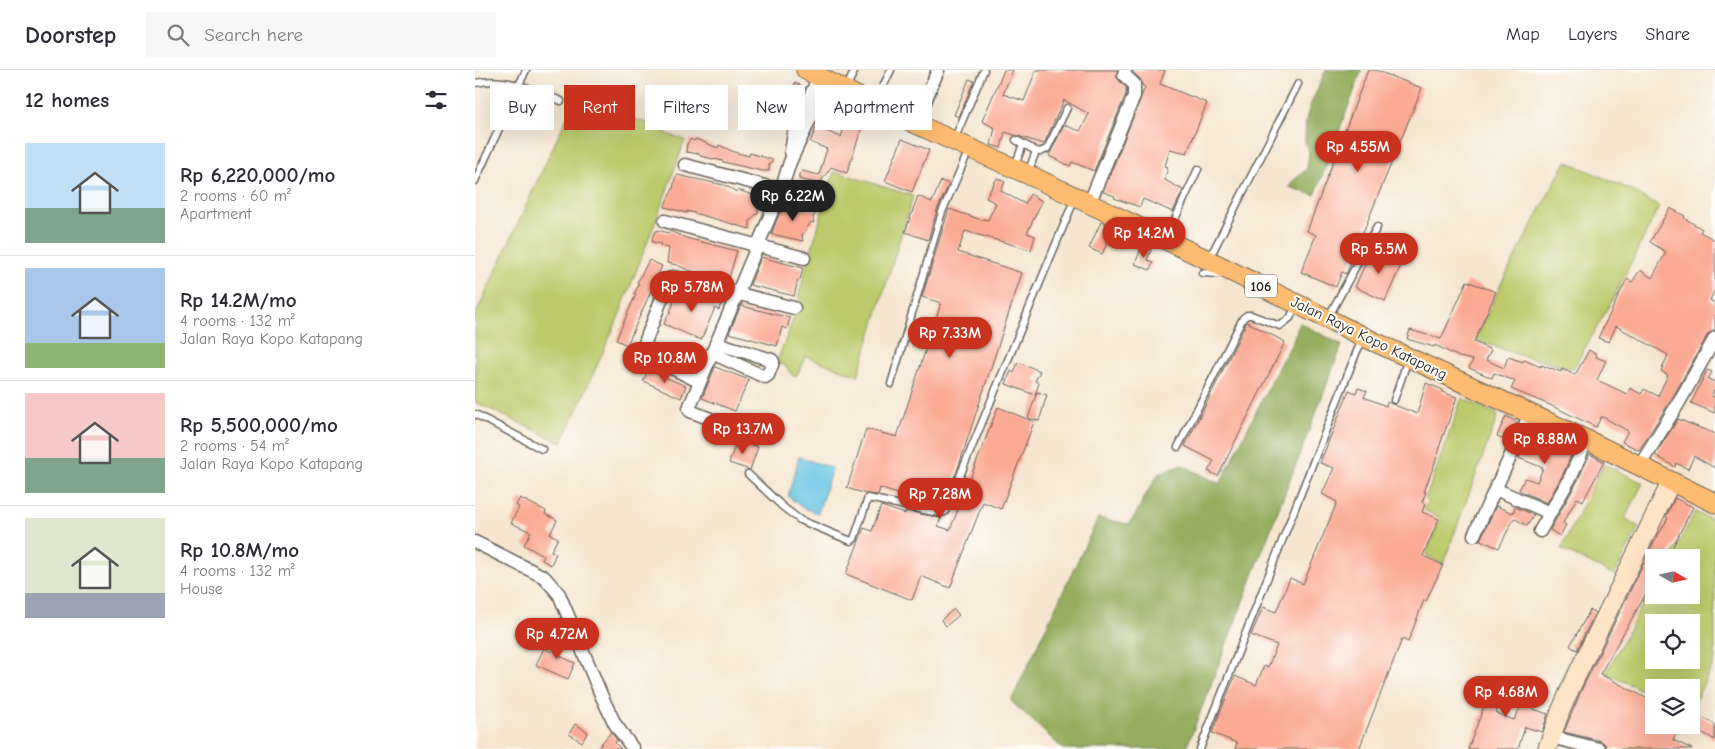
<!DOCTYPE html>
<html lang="en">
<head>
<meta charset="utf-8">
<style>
  :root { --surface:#fff; --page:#f7f7f7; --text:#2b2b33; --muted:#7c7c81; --line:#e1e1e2; --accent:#c8321e }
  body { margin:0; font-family:"Comic Neue",sans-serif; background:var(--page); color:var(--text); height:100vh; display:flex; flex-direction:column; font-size:19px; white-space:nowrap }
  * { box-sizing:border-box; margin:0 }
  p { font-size:16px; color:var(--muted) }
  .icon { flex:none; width:28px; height:28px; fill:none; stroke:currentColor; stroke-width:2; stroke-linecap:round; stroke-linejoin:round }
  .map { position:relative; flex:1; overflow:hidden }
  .details { display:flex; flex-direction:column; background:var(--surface); width:475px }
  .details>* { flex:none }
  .top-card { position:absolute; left:15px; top:15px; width:475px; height:45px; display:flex; gap:10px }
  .needle { width:32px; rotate:99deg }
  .fabs { position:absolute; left:1170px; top:479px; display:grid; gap:10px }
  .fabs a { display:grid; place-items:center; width:55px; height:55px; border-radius:0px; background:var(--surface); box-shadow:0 5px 20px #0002; font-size:25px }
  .price { position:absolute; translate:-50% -42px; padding:0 11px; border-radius:18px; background:var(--accent); color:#fff; font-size:16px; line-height:32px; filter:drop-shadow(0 1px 2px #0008) }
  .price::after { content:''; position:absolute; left:50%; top:30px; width:15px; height:11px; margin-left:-8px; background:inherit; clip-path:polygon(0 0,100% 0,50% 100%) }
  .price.active { background:#222; color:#fff }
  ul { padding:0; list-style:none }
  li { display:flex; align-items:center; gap:15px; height:125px; padding:0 25px }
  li+li { border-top:1px solid var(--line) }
  li span { display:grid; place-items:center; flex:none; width:140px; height:100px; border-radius:0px; color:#555 }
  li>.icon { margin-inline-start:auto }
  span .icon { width:60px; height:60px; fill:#fffc; stroke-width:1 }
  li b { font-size:21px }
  h2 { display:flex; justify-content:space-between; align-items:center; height:60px; padding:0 25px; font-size:21px }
  .chip { padding:0 18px; border-radius:0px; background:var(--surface); box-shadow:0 5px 20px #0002; font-size:18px; line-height:45px }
  .chip.active { background:var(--accent); color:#fff }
  header { display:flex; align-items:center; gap:30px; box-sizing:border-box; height:70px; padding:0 25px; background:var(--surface); border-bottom:1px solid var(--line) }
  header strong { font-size:24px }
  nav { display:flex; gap:28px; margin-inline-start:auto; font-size:18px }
  .search { width:350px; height:45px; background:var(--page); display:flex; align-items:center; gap:12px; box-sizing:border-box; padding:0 18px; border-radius:0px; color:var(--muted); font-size:19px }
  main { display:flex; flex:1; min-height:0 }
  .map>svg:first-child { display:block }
</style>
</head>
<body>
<header>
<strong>Doorstep</strong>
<div class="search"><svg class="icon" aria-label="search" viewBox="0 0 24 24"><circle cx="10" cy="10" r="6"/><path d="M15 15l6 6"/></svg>Search here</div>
<nav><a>Map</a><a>Layers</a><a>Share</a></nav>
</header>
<main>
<section class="details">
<h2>12 homes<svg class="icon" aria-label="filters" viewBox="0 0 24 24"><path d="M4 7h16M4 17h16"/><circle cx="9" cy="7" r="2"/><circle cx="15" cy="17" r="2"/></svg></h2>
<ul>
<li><span style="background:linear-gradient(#bfe0f5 65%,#7fa58c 0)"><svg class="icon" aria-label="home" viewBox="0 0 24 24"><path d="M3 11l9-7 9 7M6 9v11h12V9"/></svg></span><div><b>Rp 6,220,000/mo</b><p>2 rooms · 60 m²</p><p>Apartment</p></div></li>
<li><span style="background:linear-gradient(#a9c7e8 75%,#8fb573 0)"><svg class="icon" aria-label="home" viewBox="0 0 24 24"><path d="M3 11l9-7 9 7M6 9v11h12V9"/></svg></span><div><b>Rp 14.2M/mo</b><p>4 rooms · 132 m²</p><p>Jalan Raya Kopo Katapang</p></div></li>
<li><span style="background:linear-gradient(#f6c9c9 65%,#7fa58c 0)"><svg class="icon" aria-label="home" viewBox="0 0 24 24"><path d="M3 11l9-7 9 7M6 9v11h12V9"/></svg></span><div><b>Rp 5,500,000/mo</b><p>2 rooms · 54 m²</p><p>Jalan Raya Kopo Katapang</p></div></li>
<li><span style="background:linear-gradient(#dfe7d0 75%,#9aa5b1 0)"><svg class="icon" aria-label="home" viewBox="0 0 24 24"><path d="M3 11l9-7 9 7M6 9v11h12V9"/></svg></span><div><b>Rp 10.8M/mo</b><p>4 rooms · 132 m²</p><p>House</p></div></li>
</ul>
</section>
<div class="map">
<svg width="1240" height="679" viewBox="0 0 1240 679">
  <rect width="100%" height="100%" fill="#fdfcf7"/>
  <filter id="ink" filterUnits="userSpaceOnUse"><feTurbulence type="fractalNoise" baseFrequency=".02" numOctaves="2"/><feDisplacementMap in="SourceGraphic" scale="10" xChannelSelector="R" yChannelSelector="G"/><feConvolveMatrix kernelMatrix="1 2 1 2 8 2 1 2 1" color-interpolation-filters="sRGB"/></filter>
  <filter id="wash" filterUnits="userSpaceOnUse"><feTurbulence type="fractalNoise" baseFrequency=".0096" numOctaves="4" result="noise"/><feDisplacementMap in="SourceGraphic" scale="20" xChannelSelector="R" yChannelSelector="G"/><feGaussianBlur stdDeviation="1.12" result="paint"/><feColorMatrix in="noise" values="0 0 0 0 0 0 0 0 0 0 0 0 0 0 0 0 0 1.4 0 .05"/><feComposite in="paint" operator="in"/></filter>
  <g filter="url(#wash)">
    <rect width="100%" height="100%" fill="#f6e6d0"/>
    <path fill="#bcca6c" stroke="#6c7344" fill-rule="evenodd" d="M108 29 155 48 178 54 195 65 210 70 181 150 141 253 87 373 0 332V246L92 47Z
      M1091 91 1158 121 1184 137 1139 227 1098 299 1040 284 1001 270 1027 212Z
      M359 101 438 126 383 306 330 286 327 296 321 306H318L310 296 302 291 325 233V220Z
      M987 328 1023 345 968 494 951 485 966 448 949 440 952 432 950 430Z
      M1129 394 1168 413 1150 448 1164 457 1139 505 1086 479Z
      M1220 442 1240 451V590L1218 636 1216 637V618H1179V626L1131 603 1174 522 1192 531 1194 525H1216V488L1196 487ZM1179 552H1216V590H1179Z"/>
    <path fill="#95ae60" stroke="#58653e" d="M851 0H887L840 125 814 117 818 111 832 99 834 83 830 71 831 50 835 36Z
      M825 253 867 275 711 679H588L536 631 623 448 653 454 660 446 669 428 684 403 707 395 745 414 806 292 815 277Z"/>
    <path fill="#64c4e3" stroke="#407080" d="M324 387 357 398 343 443 328 438 313 426Z"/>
    <g id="blocks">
      <path fill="#fbaa94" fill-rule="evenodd" d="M529 0H538L528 24 549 31 561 0H642V8L651 18V24L619 101 597 92 595 96 574 86 589 55 605 61 614 44 589 30 569 74 530 62 526 78 516 75 520 58 507 51Z
        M658 0H690L685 14 732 33 712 83 695 79 690 96 693 97 690 110 708 120 698 142 668 129 665 137 639 128 640 126 628 122 670 17 667 15 666 10 658 2Z
        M893 0H900L947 18 871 204 867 202 861 217 826 202 841 165 832 161Z
        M494 9 499 11 484 47 479 45Z
        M320 13 330 17 314 55 304 51Z
        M355 25 364 29 351 61 366 67 371 51 387 57 372 103 356 97 346 111 347 115 344 114 341 118V113L324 109V104L327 101 344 105 352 79 335 72Z
        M216 69 219 71 221 69 243 78 244 75 259 82 274 86 275 83 298 90 294 95V101H287L248 92V91L225 86V84L211 82 212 74Z
        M427 69 454 80 437 122 410 111Z
        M202 105 249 115 262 122 263 120 286 128 283 133V144H281L275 151V159L212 141V143L190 137 192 130 198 119 200 109Z
        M522 108 530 112 526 121 550 134 555 124 567 131 552 163 560 166 556 180 490 161 483 182 547 203 482 401 466 437 435 432 436 429 405 418 403 425 391 424 372 418 391 359 422 367 466 233 447 227 474 139 507 150 508 149 513 150 521 133 511 128Z
        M466 111 474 114 462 140 453 170 430 162 443 126 457 132Z
        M309 133 342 142 338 146 339 153 336 152 327 165 328 171 296 164Z
        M1195 138 1210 146 1209 148 1227 159 1225 162 1240 170V220L1235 230 1240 233V260L1233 264 1196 330 1164 380 1147 372 1153 361 1128 347H1126L1121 357 1075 335 1036 319 1040 311 1019 303 1017 308 994 298 998 290 984 287 960 275 959 277 932 269 935 260 966 269 992 211 1021 222 999 272 1016 280 1011 290 1029 298 1033 287 1048 292 1049 290 1066 297V295L1076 299V298L1086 302 1087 299 1100 305 1114 280 1122 285 1121 287 1131 291 1122 310 1152 324 1155 318 1166 324 1169 319 1183 326 1193 305 1186 301 1193 285 1141 256 1134 272 1123 268 1152 209 1157 212 1165 200 1177 208 1191 182 1175 172Z
        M626 152 639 158 627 184 614 178Z
        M182 160 194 163 195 161 211 168 262 181 253 211 213 200 202 195 192 193 194 178 185 176 186 174 177 172 178 165Z
        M667 176 676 180 672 190 678 192 675 200 660 194Z
        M897 179 927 193 910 231 880 217Z
        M286 187 328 198 325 210H323L319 226 275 215Z
        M174 190 187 196 152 275 141 270 161 224H159L164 214 162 213Z
        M203 220 247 230 244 240 240 238 226 270 189 254 193 245H194Z
        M267 233V236L315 248 312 259 307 257 302 276 254 263Z
        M772 252 810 272 743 406 733 401 739 391 710 376Z
        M543 292 565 301 560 311 564 313 560 325 531 314 536 301 539 303Z
        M240 297 274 310 260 341 227 328Z
        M173 300 211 316 206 328 168 311Z
        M1232 300 1237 302 1233 309 1240 312V319L1236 326 1240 327V343L1216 333Z
        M951 313 968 320 967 322 982 327 964 378 965 379 949 422H951L947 432 950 434 947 442 964 449 948 486 968 495 951 531 949 530 933 572 927 569 884 679H760L762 673 737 663 760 606 781 615 789 596 793 597 802 575 776 565 788 537 801 542 815 508 828 514 862 432 847 424 859 398 845 393 874 320 881 323 883 318 892 321 889 327 911 336 912 332 942 344Z
        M562 322 572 325 564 351 553 348Z
        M523 337 559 352 526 439 508 432 475 518 446 506 437 530 371 504 389 458 397 461 406 436 430 444 431 441 466 448 463 456 475 460Z
        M1031 346 1042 352 1033 371 1022 366Z
        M1203 349 1240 364V398L1219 386 1213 399 1201 393 1200 397 1180 385Z
        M1065 362 1075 369 1076 366 1081 368 1084 370 1082 375 1098 381 1088 404 1072 433 1044 420 1050 408 1062 412 1068 398 1044 388 1054 366 1060 369Z
        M262 370 283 377 275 400 254 393Z
        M1115 384 1129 392 1108 431 1102 428 1088 453 1091 455 1085 466 1075 460 1102 412Z
        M45 428 71 441 70 444 82 450 75 464 83 468 76 481 81 483 76 495 67 490 69 486 49 475 56 462 36 453 44 437 41 435Z
        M1200 428 1218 437 1192 488H1179V519L1175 517 1125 604 1179 632V655H1205L1198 670 1217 679H1132L1130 674 1126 671 1089 662 1106 621 1176 478 1193 448 1191 447Z
        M1021 436 1038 443 1040 437 1059 445 1052 456 1039 448 1024 478 1005 470Z
        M479 539 484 545 471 556 466 550Z
        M1115 540 1120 543 1102 580 1095 576Z
        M91 563 95 572 85 586 100 593 93 609 61 595 69 578 77 582Z
        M1020 607 1032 613 1031 617 1052 625 1054 621 1065 627 1058 639 1073 644 1067 662 1050 657 1043 679H993ZM1027 627 1047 634 1039 650 1021 643Z
        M1216 642 1240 654V670L1216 656Z
        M100 654 113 662 107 672 94 664Z
        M136 662 142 670 140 673 146 679H122Z"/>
    </g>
  </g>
  <g filter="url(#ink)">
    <use href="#blocks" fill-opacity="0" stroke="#68635b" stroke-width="1"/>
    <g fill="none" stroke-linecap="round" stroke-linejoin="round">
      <g stroke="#68635b" stroke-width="9">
        <path id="lane" d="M0 13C29 6 59 20 86 31
          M371 18 380 0
          M400 33 416 0
          M479 70 509 0
          M541 70 561 81
          M540 96 548 74
          M553 103 561 81 565 82 572 79 592 38
          M0 111 51 0
          M691 169 723 99
          M734 189 823 14
          M727 203 743 204 747 202
          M854 246 902 157
          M416 314 467 142 494 80
          M919 330 933 289
          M0 344 67 379
          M703 377 768 248 772 245H776L805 256 815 248 821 236
          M273 404 308 437 325 450 376 471 379 469 393 428 463 443 470 442 600 128
          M725 679 882 281 889 268"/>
      </g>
      <g stroke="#68635b" stroke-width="15">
        <path id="street" d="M441 53 463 0
          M316 82 319 63 344 6
          M210 95 347 131
          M614 134 659 26V14L649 5 650 0
          M190 151 329 188
          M237 283 290 307 293 305 298 292 297 290 241 273
          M225 312 173 286C168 280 169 276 171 270L194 209 198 207 319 238
          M264 360 215 341 214 338 306 120 315 92 353 10
          M1164 396 1203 334 1240 268
          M1020 419 1075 443
          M1065 461 1095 408 1112 370
          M999 465 1055 344
          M0 472 69 507 84 524 127 627 140 654 158 679
          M1076 667 1124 679"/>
      </g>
      <g stroke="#68635b" stroke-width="20">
        <path id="secondary" d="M1072 679 1086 640 1096 617 1196 412"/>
      </g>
      <g stroke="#68635b" stroke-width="21">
        <path id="primary" d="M331 0 399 35 552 104 733 190 889 267 1112 370 1240 433"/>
      </g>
      <use href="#lane" stroke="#fff" stroke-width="6"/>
      <use href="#street" stroke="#fff" stroke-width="12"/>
      <use href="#secondary" stroke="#ffe4c6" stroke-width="18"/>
      <use href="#primary" stroke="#febc70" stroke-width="19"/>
    </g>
  </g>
  <g text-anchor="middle" stroke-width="4" stroke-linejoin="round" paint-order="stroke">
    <rect fill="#fdfcf7" stroke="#605f5e" stroke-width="1" x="770" y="204.5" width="32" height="23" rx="4"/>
    <g font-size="14" font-weight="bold" fill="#1c1c1c">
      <text x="786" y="221">106</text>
    </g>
    <g font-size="15" fill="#1c1c1c" stroke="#fdfcf7">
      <text transform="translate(894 268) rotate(26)" y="5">Jalan Raya Kopo Katapang</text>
    </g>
  </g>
</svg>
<div class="fabs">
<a><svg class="needle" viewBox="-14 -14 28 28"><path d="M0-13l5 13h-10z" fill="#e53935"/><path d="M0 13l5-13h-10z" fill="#7c7c81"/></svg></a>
<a><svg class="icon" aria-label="locate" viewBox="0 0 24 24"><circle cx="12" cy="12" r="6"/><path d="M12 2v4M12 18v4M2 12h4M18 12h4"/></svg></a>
<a><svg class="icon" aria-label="layers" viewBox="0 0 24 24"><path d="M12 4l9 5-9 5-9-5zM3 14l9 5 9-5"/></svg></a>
</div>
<b class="price" style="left:883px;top:103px">Rp 4.55M</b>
<b class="price active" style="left:318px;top:152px">Rp 6.22M</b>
<b class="price" style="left:669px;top:189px">Rp 14.2M</b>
<b class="price" style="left:904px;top:205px">Rp 5.5M</b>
<b class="price" style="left:217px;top:243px">Rp 5.78M</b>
<b class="price" style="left:475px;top:289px">Rp 7.33M</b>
<b class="price" style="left:190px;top:314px">Rp 10.8M</b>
<b class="price" style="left:268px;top:385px">Rp 13.7M</b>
<b class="price" style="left:1070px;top:395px">Rp 8.88M</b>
<b class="price" style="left:465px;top:450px">Rp 7.28M</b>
<b class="price" style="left:82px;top:590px">Rp 4.72M</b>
<b class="price" style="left:1031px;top:648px">Rp 4.68M</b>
<div class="top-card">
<a class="chip">Buy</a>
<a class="chip active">Rent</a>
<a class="chip">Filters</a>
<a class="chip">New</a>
<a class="chip">Apartment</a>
</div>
</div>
</main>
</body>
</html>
